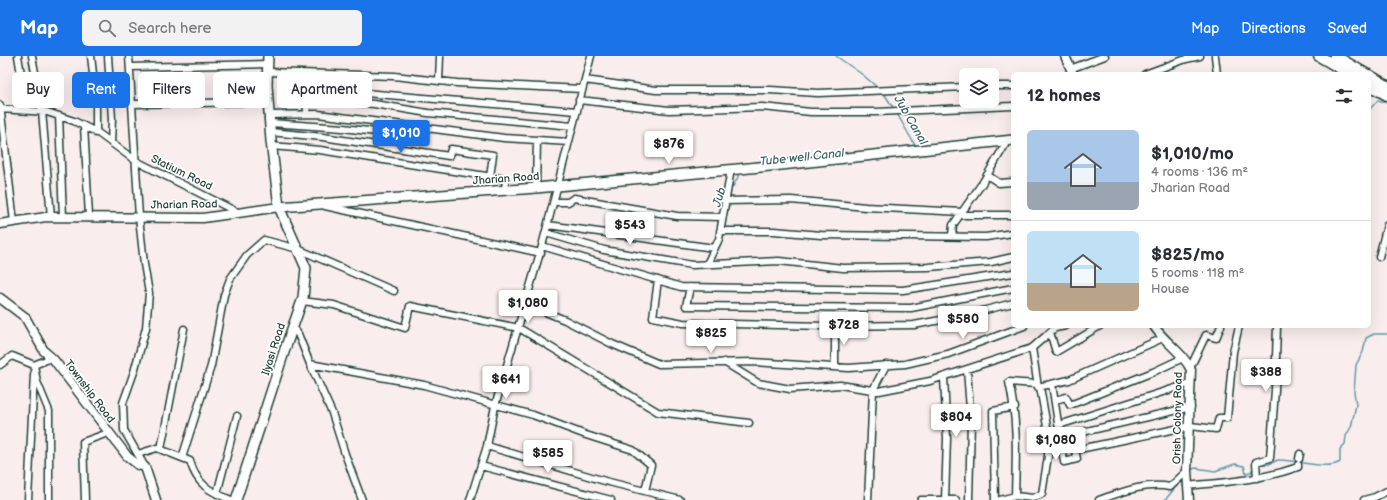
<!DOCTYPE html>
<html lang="en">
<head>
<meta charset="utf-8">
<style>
  :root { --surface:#fff; --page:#f2f2f3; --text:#2b2b33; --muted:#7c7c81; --line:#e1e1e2; --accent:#1a73e8 }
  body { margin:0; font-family:"Balsamiq Sans",sans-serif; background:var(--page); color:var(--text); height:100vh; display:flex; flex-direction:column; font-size:15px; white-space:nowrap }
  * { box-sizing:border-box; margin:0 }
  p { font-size:13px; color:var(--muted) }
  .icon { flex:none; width:22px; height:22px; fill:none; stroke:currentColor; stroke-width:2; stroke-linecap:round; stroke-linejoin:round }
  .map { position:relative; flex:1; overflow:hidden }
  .side { position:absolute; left:1011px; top:16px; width:360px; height:256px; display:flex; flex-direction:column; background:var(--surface); border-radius:6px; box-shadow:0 4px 16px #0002 }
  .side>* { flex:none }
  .guide { position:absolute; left:12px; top:16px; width:380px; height:36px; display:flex; gap:8px }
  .tools { position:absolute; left:959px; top:12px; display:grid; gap:8px }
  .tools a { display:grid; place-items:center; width:40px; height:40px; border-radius:6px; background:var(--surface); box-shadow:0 4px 16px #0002; font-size:20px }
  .price { position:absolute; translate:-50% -34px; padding:0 9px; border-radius:4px; background:#fff; color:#222; font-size:13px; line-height:26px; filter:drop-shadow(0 1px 2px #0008) }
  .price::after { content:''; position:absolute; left:50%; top:24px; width:12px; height:9px; margin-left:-6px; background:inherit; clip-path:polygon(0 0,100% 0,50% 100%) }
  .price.on { background:var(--accent); color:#fff }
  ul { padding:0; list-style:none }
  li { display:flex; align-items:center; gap:12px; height:100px; padding:0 16px }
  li+li { border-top:1px solid var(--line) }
  li span { display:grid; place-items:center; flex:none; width:112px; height:80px; border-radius:6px; color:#555 }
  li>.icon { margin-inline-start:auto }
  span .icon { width:48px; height:48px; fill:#fffc; stroke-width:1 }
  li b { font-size:17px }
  h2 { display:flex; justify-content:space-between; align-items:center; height:48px; padding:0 16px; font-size:17px }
  .tag { padding:0 14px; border-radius:6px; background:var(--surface); box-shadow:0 4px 16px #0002; font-size:14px; line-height:36px }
  .tag.on { background:var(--accent); color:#fff }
  header { display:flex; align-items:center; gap:24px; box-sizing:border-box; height:56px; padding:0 20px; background:var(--accent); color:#fff }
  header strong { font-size:19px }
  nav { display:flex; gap:22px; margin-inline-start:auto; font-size:14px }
  .search { width:280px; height:36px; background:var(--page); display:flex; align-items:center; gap:10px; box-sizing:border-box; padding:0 14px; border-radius:6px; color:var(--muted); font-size:15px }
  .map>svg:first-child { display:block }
</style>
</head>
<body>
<header>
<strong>Map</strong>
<div class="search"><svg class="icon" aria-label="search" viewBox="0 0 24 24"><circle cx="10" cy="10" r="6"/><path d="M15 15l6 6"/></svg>Search here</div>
<nav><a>Map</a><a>Directions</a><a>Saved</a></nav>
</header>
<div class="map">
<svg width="1387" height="444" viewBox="0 0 1387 444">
  <rect width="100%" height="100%" fill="#f9eeed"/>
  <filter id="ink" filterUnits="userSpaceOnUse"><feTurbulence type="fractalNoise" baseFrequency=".025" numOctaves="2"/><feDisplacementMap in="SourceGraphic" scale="8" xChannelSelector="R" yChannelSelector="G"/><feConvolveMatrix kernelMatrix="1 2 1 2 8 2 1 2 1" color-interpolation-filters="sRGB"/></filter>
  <g filter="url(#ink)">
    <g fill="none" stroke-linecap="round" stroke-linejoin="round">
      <path stroke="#6498a7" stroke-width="1.5" d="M836 0 863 19 879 33
        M883 36 894 53
        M1369 54 1378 44 1387 47
        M896 56 916 91
        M1008 89H1013
        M990 91 1002 90
        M730 134 734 129 740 117
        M1257 409C1262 407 1265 409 1269 408 1272 407 1275 405 1278 404 1295 403 1326 415 1340 406V393L1345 388 1346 380 1351 371 1356 349 1354 336 1356 309 1363 296 1366 282 1374 278H1387
        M1190 414 1196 412 1215 415 1235 408 1244 410 1246 417 1251 416 1254 411
        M1165 444 1175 432 1185 424"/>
      <g stroke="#1f3d34" stroke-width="9">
        <path id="minor" d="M18 0 27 54
          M32 0 42 55 51 161
          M91 0 96 44V77
          M108 0 112 63 111 87
          M129 0 139 161 144 208 149 237 146 272 134 316 123 347 124 374 145 411
          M1215 0 1217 18
          M130 11 268 8
          M1070 13 1105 0
          M268 16 394 20 457 27 582 33
          M1145 18 1186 3 1200 0
          M585 24 656 34H770L818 37 966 31
          M439 25 440 0
          M992 30H1013
          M307 43 374 48 428 57 573 70
          M579 44 669 54 762 51 811 56H876L1013 50
          M133 48 268 46
          M0 49 14 166
          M0 53 47 56 74 65 98 77 136 105 239 157
          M307 58 306 32 577 55
          M269 59 318 58 504 82 569 86
          M59 60 63 161
          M270 67 343 72 393 78
          M84 70 89 160
          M270 76 323 81 449 100 451 93 493 99 490 121
          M271 90 320 94 505 123 506 134
          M987 119 999 127 1013 126
          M536 132 537 84
          M724 145 791 144 866 151 962 156
          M554 146H568L574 142 677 160 722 161
          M325 150 541 197
          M959 159H1013
          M548 169 714 192
          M720 175H774L821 179 986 181 1013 177
          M546 177 604 194 692 209 779 205 843 212 928 211 991 206 1013 201
          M952 180 953 169 983 126 1008 84
          M542 190 681 231 903 234 1013 217
          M1379 201 1387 169
          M707 208 719 183 731 113
          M658 224 653 261 683 267 826 270 914 269 962 260 1013 247
          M690 231 686 250 911 252 1013 232
          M302 245 334 249 405 272 410 250 519 272 658 356 749 367
          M526 248 565 264 612 288 659 308 753 306 849 312 905 308 948 298 1024 270
          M292 270 298 278 310 308 332 357 345 398 362 444
          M835 270V311
          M1050 276 1056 296 1100 270
          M1032 292 1038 331 1069 324 1163 282
          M724 306 758 327 790 333 840 329 879 335 930 325 1032 292 1055 272 1066 270
          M310 308 424 329 533 359 586 379 633 394 651 409 645 435
          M0 309 12 300 34 309 51 302
          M34 309 37 326 49 355V444
          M1190 312 1206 279 1216 282 1221 270
          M967 314 971 366 969 444
          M944 321 947 382 945 444
          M1052 328 1064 406 1077 403 1075 394 1190 370 1216 373 1219 362H1227L1233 296 1239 270
          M1055 344 1066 341 1070 349 1153 316 1183 302
          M1059 369 1191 327
          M1061 381 1191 351
          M487 390 605 425 680 444
          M161 393 184 273
          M138 398 157 392 190 405C197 429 209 435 231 444
          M182 402 211 310 224 239 230 223 247 199 264 184 298 193 394 235
          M1299 403 1300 398
          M481 410 611 444
          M1257 422 1256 406 1270 402 1275 334 1277 270
          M1187 430C1225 426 1262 424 1298 411V409
          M217 438 237 360
          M1015 440 1033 442 1042 438 1048 400V376L1040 331
          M28 444 34 318
          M85 444 83 386 108 377
          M470 444 487 390 495 350 542 190 591 0
          M868 444 873 334 886 309
          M921 444H956
          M995 444 993 355 1015 351
          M1000 444 1015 440C1016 401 1018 365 1009 326L1037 328
          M1099 444C1122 436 1146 426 1170 431L1187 415
          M1364 444 1375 441 1387 435"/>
      </g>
      <g stroke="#1f3d34" stroke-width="11">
        <path id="tertiary" d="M1065 0 1073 18
          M0 168 46 161 203 162 279 151
          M0 242 25 261 44 295 54 304 127 400 138 409 145 411 156 444
          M1154 270C1164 286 1183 296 1191 314L1187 415 1189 444"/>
      </g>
      <g stroke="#1f3d34" stroke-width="12">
        <path id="secondary" d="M279 151 536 132 781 109 1013 84
          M236 444 285 293 303 242 306 212 279 151 271 85 267 29 268 0"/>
      </g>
      <g stroke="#1f3d34" stroke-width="13">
        <path id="primary" d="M1319 0 1350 18
          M1335 0 1366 18
          M1369 19 1387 30
          M1369 29 1387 39"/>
      </g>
      <use href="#minor" stroke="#fff" stroke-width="6"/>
      <use href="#tertiary" stroke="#fff" stroke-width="8"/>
      <use href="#secondary" stroke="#fff" stroke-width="9"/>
      <use href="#primary" stroke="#fff" stroke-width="10"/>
    </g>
  </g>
  <g text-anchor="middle" stroke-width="3.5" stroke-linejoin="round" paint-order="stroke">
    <g font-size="11" fill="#1f3d34" stroke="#fff">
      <text transform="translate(182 116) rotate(26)" y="4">Statium Road</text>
      <text transform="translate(506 122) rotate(-4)" y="4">Jharian Road</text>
      <text transform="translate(184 148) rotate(-1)" y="4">Jharian Road</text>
      <text transform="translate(273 293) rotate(-72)" y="4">Ilyasi Road</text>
      <text transform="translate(90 335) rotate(53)" y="4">Township Road</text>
      <text transform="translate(1177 362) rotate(-89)" y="4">Orish Colony Road</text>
    </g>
    <g font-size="12" font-style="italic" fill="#3c6364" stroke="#fff">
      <text transform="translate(911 64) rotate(60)" y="4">Jub Canal</text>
      <text transform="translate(802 101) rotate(-6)" y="4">Tube well Canal</text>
      <text transform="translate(719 141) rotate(-73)" y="4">Jub</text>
    </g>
  </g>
</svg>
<div class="tools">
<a><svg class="icon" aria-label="layers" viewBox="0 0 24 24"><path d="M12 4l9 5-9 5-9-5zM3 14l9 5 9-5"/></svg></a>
</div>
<b class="price on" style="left:401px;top:98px">$1,010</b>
<b class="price" style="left:669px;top:109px">$876</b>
<b class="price" style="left:630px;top:190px">$543</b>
<b class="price" style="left:528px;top:268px">$1,080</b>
<b class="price" style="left:963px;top:284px">$580</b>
<b class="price" style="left:844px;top:290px">$728</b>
<b class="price" style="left:711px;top:298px">$825</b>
<b class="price" style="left:1266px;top:337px">$388</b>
<b class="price" style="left:506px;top:344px">$641</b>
<b class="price" style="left:956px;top:382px">$804</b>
<b class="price" style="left:1056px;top:405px">$1,080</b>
<b class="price" style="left:548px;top:418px">$585</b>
<div class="guide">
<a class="tag">Buy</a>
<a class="tag on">Rent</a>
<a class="tag">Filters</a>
<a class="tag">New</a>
<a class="tag">Apartment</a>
</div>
<section class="side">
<h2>12 homes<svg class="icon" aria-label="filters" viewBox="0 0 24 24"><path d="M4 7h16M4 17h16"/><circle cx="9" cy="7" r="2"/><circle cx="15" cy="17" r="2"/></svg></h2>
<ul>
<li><span style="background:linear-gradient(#a9c7e8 65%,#9aa5b1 0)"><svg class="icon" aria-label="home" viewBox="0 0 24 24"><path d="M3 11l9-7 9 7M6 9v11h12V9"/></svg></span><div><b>$1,010/mo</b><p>4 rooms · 136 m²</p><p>Jharian Road</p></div></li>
<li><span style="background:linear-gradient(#bfe0f5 65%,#b9a48a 0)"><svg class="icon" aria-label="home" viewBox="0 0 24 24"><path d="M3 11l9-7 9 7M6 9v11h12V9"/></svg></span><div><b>$825/mo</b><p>5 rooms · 118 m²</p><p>House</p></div></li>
</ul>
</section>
</div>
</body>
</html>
